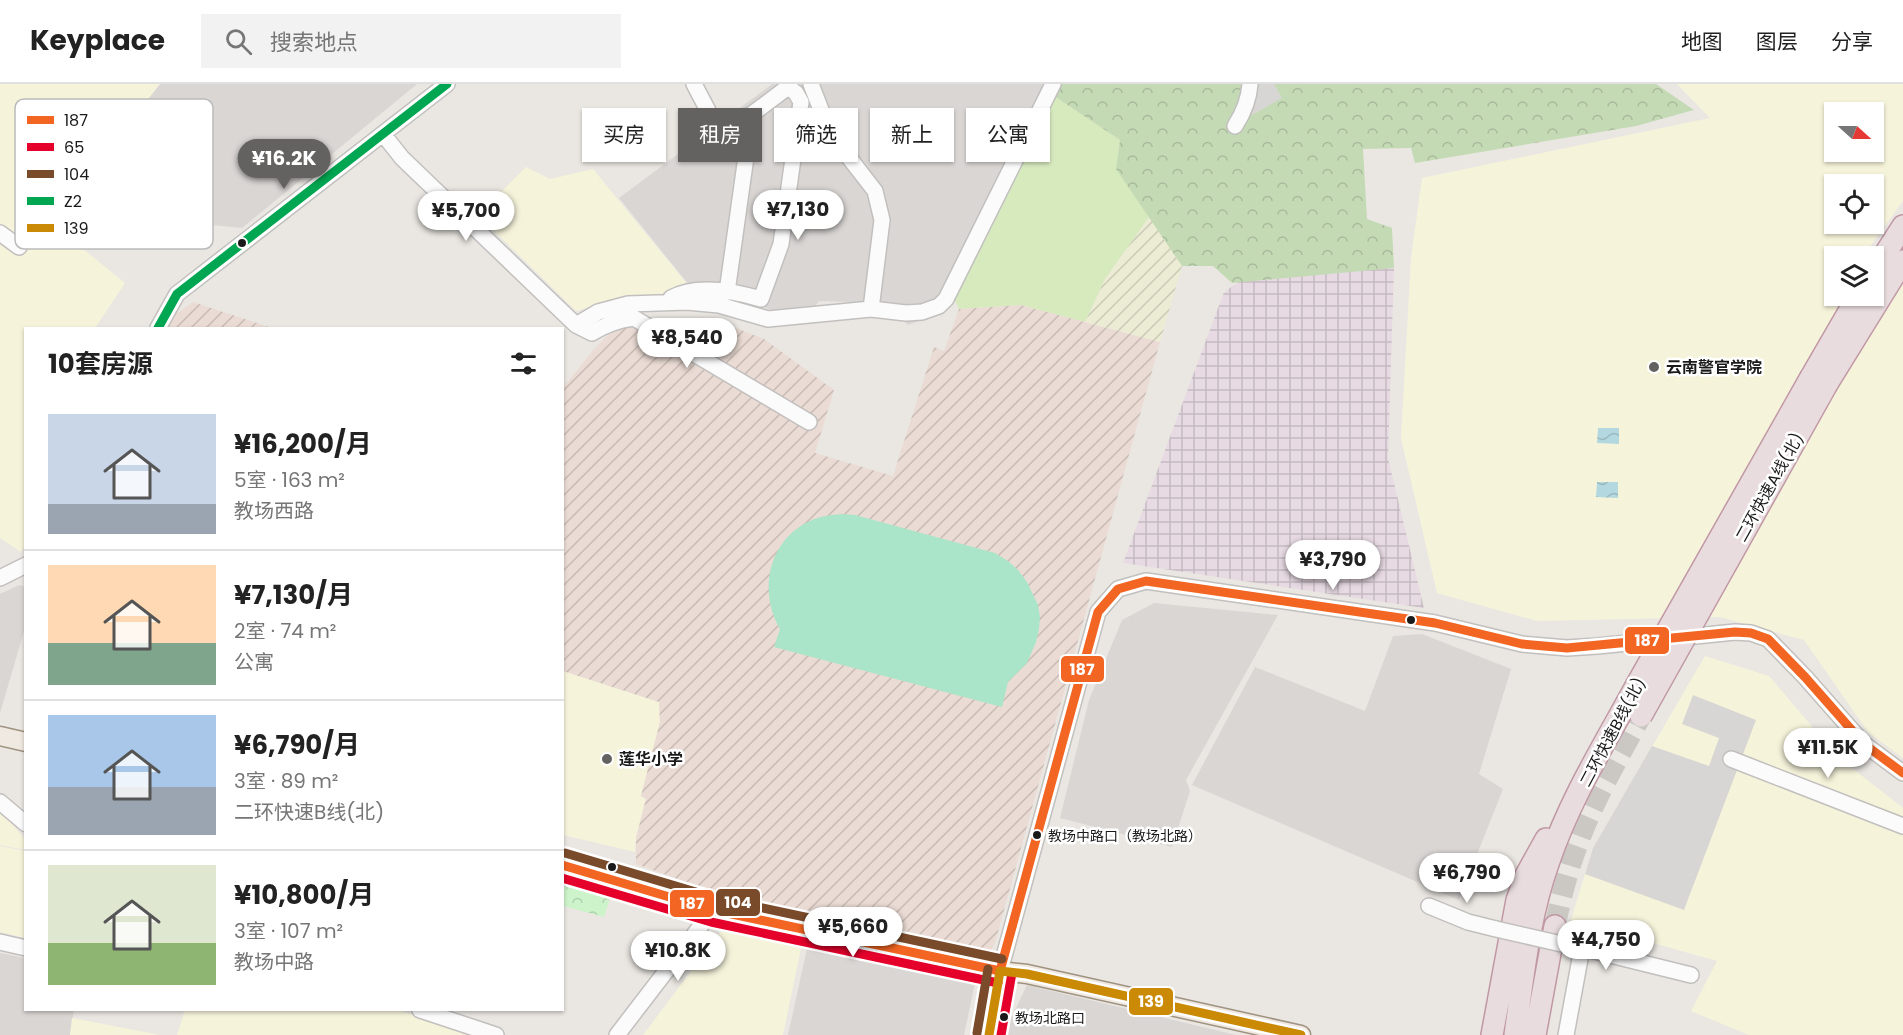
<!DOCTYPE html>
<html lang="zh">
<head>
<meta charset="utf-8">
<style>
  :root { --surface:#fff; --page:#f2f2f2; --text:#222; --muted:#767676; --line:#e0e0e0; --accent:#636260 }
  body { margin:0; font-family:Poppins,"Noto Sans SC",sans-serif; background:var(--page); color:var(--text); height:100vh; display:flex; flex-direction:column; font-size:22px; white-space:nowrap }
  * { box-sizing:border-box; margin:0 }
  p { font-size:20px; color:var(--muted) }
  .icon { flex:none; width:33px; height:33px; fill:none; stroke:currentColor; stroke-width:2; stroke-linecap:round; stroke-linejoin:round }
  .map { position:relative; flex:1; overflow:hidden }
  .sheet { position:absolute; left:24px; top:243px; width:540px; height:684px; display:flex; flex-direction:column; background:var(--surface); border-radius:0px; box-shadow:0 2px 4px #0004 }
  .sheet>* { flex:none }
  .hud { position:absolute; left:582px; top:24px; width:570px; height:54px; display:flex; gap:12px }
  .needle { width:39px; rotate:111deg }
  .buttons { position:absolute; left:1824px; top:18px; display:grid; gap:12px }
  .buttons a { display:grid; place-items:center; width:60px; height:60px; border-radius:0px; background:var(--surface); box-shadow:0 2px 4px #0004; font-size:30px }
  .price { position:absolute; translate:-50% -51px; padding:0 14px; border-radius:21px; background:#fff; color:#222; font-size:20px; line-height:39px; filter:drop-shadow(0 2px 3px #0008) }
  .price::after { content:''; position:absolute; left:50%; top:36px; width:18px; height:14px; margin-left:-9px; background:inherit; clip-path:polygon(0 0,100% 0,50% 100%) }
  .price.on { background:var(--accent); color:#fff }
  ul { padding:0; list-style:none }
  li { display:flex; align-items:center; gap:18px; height:150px; padding:0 24px }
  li+li { border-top:2px solid var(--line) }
  li span { display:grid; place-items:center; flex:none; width:168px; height:120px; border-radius:0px; color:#555 }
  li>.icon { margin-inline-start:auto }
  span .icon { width:72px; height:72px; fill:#fffc; stroke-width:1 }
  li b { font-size:26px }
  h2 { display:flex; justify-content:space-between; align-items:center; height:72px; padding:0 24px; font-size:26px }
  .chip { padding:0 21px; border-radius:0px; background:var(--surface); box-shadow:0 2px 4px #0004; font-size:21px; line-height:54px }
  .chip.on { background:var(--accent); color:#fff }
  header { display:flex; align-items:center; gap:36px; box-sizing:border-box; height:84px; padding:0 30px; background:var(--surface); border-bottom:2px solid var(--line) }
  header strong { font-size:28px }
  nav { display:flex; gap:33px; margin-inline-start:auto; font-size:21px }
  .search { width:420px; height:54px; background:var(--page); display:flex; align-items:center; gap:15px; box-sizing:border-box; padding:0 21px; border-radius:0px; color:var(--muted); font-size:22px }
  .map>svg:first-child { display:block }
</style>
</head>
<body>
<header>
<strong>Keyplace</strong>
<div class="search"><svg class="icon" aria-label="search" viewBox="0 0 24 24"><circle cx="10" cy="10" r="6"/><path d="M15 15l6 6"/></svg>搜索地点</div>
<nav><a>地图</a><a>图层</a><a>分享</a></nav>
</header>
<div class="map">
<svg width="1903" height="951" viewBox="0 0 1903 951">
  <defs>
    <pattern id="industrial-grid" width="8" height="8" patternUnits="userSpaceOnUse" patternTransform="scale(1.5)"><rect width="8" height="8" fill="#e8dae3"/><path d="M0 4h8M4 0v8" fill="none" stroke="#c6bac2"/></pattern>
    <pattern id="military-furrows" width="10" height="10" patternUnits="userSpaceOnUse" patternTransform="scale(1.5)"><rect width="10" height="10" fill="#eadbd4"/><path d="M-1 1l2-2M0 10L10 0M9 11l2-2" fill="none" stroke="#c8bbb5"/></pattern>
    <pattern id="farmland-furrows" width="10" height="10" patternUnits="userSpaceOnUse" patternTransform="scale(1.5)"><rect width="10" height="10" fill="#ecebd4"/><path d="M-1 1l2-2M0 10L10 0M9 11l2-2" fill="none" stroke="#cac9b5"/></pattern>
    <pattern id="forest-crowns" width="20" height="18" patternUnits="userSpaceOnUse" patternTransform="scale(1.5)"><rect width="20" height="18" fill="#c4dab5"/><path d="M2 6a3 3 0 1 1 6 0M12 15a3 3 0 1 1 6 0" fill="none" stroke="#a8ba9b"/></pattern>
    <pattern id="park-crowns" width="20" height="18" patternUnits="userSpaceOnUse" patternTransform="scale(1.5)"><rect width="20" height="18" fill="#cdf3cb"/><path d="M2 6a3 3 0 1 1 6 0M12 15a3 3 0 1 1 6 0" fill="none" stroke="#afd0ae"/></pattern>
    <pattern id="water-waves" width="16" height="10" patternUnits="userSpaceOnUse" patternTransform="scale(1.5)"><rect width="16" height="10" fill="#b3d8df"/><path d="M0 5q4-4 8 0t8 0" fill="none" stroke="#99b9bf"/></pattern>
  </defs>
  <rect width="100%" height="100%" fill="#eae7e2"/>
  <path fill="#d9d6d4" d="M160 0H417L242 144 192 139 85 94Z
    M772 0H1060L946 227 908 241 884 219 819 217 812 226H772L689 201 619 114Z
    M19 501 25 503V544L0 629V510Z
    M1154 519 1278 531 1186 696 1190 707 1172 763 1060 734 1089 616 1122 536Z
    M1422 550 1511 585 1479 690 1503 705 1459 816 1192 701 1255 583 1365 627 1393 552Z
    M808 860 975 899 964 951H788Z
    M0 869 25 874 26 926H74L70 951H0Z
    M1027 901 1236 951H1003Z"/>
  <path fill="url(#industrial-grid)" d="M1289 163 1394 184 1388 374 1424 524 1123 479 1224 208Z"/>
  <path fill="#f6f3db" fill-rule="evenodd" d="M0 0H160L50 138 125 199 95 244H26V460L21 468 0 454Z
    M1677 0H1903V117L1863 172H1834V212H1874V178L1903 182V674L1868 648 1804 556 1720 533 1537 537 1437 509 1401 354 1411 174 1422 94 1710 34ZM1834 28H1874V68H1834ZM1834 100H1874V140H1834Z
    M526 83 550 95 593 85 689 202 661 210 629 212 576 227 478 131Z
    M1705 572 1769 592 1838 673 1903 724V951H1749L1691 927 1717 877 1571 836 1593 764Z
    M563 587 659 618 660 638 641 712 646 714 636 754 635 768 563 751Z
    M0 727 25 755V766L0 761Z
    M0 762 25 767V854L0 848Z
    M726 841 802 859 783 951H643Z
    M185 926H397L476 951H177Z
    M72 934 160 951H70Z"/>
  <path fill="url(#military-furrows)" d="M193 218 272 244H168L176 230Z
    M1021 221 1160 258 995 859 990 868 817 833 717 809 636 780V754L646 715 641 712 660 638 659 618 563 587V304L594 265 621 238 713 235 764 255 834 306 815 369 893 392 934 263 944 267 959 225Z"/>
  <path fill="url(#farmland-furrows)" d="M1149 133 1182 182 1160 258 1085 238 1105 195Z"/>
  <path fill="#d7eabe" d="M1054 12 1120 56 1117 85 1149 133 1105 195 1085 238 1021 221 959 225 953 213Z"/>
  <path fill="url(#forest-crowns)" d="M1060 0H1656L1694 26 1636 42 1415 79 1411 64 1363 65 1367 135 1392 144 1394 184 1232 199 1213 182H1182L1116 85 1120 56 1054 12Z"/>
  <path fill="url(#park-crowns)" d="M562 785 614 802 604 833 563 822Z"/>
  <path fill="#aae5c9" d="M842 430 855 431 995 469 1008 477 1018 486 1027 498 1038 521 1040 533 1039 545 1036 558 1027 579 1008 598 1002 623 774 563 780 545C758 508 768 456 810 437 820 432 831 431 842 430Z"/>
  <path fill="#d8d6d4" d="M1260 0H1274L1282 14 1252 31 1250 23Z
    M1693 611 1756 636 1684 826 1585 790 1593 764 1652 662 1709 682 1719 654 1682 640Z"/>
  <path fill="url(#water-waves)" d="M1598 344H1619V360L1597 359Z
    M1597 398H1618V414L1596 413Z"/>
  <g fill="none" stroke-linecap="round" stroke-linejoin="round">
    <path stroke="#cbc8c4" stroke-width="21" stroke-dasharray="21 10" stroke-linecap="butt" d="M1555 842C1561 814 1568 785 1579 757 1595 714 1619 673 1641 632"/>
    <g stroke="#c2c0be" stroke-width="18">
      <path id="minor" d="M694 0 714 38 720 47 752 30 788 3 790 0
        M811 0 830 49 875 107 882 136 871 225
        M1235 42C1244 28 1249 16 1250 0
        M383 50 402 74 576 241 592 249C606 240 618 236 634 234L809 338
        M0 149 19 163
        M727 208 752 30
        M671 214C696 200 734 207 761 215L781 160 801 18 796 9 788 3
        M576 241 598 228 628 220 687 218 719 221 768 235 871 225 906 229 922 228 939 222 946 215 1053 0
        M158 244 177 210 447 0
        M0 494 26 481
        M1731 675 1903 742
        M0 718 26 740
        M1429 822 1468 838 1496 845
        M0 858 26 864
        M420 926 496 951
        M617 951 713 826
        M989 951 1000 887 1098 528 1118 505 1146 497 1435 539 1522 560 1567 564 1598 562 1735 548 1751 549 1768 555 1805 593 1864 660 1903 689
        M1566 951 1582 864 1691 891"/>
    </g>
    <g stroke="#9f9380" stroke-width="21">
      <path id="major" d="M0 652 26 658
        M562 781 713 826 1000 887 1027 890 1301 951"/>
    </g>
    <g stroke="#c098a5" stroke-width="24">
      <path id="highway" d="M1874 187 1903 142
        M1811 293 1858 212
        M1827 300 1903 177
        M1492 951 1517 816 1526 791 1546 755
        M1515 951C1523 893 1529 832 1549 777 1570 715 1605 659 1636 602
        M1535 951 1555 842"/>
    </g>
    <use href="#minor" stroke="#fcfbfb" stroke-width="15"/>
    <use href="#major" stroke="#f0e9e1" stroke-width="18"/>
    <use href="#highway" stroke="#e9dcde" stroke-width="21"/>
    <g stroke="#c2c0be" stroke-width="18" stroke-linecap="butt">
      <path id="minor-bridge" d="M1496 845 1566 861"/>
    </g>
    <g stroke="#c098a5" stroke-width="24" stroke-linecap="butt">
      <path id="highway-bridge" d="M1636 602 1811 293
        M1641 632 1827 300"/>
    </g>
    <use href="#minor-bridge" stroke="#fcfbfb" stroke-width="15"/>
    <use href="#highway-bridge" stroke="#e9dcde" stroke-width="21"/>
    <g stroke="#fff" stroke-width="14">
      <path id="bus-1" d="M562 781 713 826 1000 887
        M1000 887 1098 528 1118 505 1146 497 1435 539 1522 560 1567 564 1735 548 1751 549 1768 555 1805 593 1864 660 1903 689"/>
    </g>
    <g stroke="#fff" stroke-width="14">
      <path id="bus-2" d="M562 794 711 838 998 899
        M1001 951 1012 889"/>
    </g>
    <g stroke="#fff" stroke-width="14">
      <path id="bus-3" d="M565 769 716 814 1002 875
        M977 949 988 885"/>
    </g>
    <g stroke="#fff" stroke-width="14">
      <path id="bus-4" d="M158 244 177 210 447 0"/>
    </g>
    <g stroke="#fff" stroke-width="14">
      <path id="bus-5" d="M1000 887 1027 890 1301 951
        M989 951 1000 887"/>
    </g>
    <use href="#bus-1" stroke="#f26522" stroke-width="9"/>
    <use href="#bus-2" stroke="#e4002b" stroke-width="9"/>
    <use href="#bus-3" stroke="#7a4b2a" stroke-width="9"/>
    <use href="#bus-4" stroke="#00a651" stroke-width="9"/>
    <use href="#bus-5" stroke="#cb8a05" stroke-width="9"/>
  </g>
  <g fill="#1a1a1a" stroke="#fff" stroke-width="2">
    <circle cx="242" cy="159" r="5"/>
    <circle cx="1411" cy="536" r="5"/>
    <circle cx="1037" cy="751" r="5"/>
    <circle cx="612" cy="783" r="5"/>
    <circle cx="1004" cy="933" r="5"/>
  </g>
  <g fill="#636260" stroke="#fff" stroke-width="2">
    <circle cx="1654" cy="283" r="6"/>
    <circle cx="607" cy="675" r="6"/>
  </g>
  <g text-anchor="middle" stroke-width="5" stroke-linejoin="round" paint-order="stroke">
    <g font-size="14" fill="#1a1a1a" stroke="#fff" text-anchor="start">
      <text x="1048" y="757">教场中路口（教场北路）</text>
      <text x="1015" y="939">教场北路口</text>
    </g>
    <g font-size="16" font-weight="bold" fill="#1a1a1a" stroke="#fff" text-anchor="start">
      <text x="1666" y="289">云南警官学院</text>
      <text x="619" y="681">莲华小学</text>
    </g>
    <g font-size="16" fill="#1a1a1a" stroke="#fff">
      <text transform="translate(1769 403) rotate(-61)" y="6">二环快速A线(北)</text>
      <text transform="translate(1612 648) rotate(-62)" y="6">二环快速B线(北)</text>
    </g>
  </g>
  <rect x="15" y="15" width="198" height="150" rx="9" fill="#fff" stroke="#bababa" stroke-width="1.5"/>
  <rect x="27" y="32" width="27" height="8" fill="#f26522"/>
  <rect x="27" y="59" width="27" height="8" fill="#e4002b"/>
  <rect x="27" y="86" width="27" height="8" fill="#7a4b2a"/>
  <rect x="27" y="113" width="27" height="8" fill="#00a651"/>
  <rect x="27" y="140" width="27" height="8" fill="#cb8a05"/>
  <g font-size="16" fill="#1a1a1a">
    <text x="64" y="42">187</text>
    <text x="64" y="69">65</text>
    <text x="64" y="96">104</text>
    <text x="64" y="123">Z2</text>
    <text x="64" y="150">139</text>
  </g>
  <g stroke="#fff" stroke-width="2">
    <rect x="1624" y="542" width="46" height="29" rx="6" fill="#f26522"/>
    <rect x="1060" y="571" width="45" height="28" rx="6" fill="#f26522"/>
    <rect x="715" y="804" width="46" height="29" rx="6" fill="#7a4b2a"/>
    <rect x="669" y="805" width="46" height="29" rx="6" fill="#f26522"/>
    <rect x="1128" y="903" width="46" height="29" rx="6" fill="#cb8a05"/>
  </g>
  <g font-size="16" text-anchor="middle" font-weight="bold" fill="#fff">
    <text x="1647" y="562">187</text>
    <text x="1082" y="591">187</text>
    <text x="738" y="824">104</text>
    <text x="692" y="825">187</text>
    <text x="1151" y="923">139</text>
  </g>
</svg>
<div class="buttons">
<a><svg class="needle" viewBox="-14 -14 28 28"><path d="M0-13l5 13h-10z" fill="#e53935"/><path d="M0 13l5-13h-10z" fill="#767676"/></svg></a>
<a><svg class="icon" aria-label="locate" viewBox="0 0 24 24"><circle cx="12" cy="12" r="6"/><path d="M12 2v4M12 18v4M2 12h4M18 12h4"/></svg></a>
<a><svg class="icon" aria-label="layers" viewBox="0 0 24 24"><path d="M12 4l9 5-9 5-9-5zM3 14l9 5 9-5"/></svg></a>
</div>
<b class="price on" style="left:284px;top:106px">¥16.2K</b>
<b class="price" style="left:798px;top:157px">¥7,130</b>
<b class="price" style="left:466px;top:158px">¥5,700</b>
<b class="price" style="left:687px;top:285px">¥8,540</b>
<b class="price" style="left:1333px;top:507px">¥3,790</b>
<b class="price" style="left:1828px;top:695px">¥11.5K</b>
<b class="price" style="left:1467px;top:820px">¥6,790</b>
<b class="price" style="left:853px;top:874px">¥5,660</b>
<b class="price" style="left:1606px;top:887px">¥4,750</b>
<b class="price" style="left:678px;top:898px">¥10.8K</b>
<div class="hud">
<a class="chip">买房</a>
<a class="chip on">租房</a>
<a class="chip">筛选</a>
<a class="chip">新上</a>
<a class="chip">公寓</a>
</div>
<section class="sheet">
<h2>10套房源<svg class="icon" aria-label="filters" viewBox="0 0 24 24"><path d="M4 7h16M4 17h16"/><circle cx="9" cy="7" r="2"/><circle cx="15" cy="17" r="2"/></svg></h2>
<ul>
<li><span style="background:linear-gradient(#c9d6e8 75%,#9aa5b1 0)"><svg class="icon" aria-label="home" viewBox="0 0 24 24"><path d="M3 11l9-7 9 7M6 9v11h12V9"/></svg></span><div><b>¥16,200/月</b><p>5室 · 163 m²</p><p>教场西路</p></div></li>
<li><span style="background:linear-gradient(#ffd9b3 65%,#7fa58c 0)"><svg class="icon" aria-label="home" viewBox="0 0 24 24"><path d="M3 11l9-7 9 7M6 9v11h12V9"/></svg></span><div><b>¥7,130/月</b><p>2室 · 74 m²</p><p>公寓</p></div></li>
<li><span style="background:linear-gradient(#a9c7e8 60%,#9aa5b1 0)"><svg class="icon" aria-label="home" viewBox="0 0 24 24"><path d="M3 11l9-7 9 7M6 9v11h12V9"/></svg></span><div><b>¥6,790/月</b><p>3室 · 89 m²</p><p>二环快速B线(北)</p></div></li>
<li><span style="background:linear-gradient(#dfe7d0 65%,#8fb573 0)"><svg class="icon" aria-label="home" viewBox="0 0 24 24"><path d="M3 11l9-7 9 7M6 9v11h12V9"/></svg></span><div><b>¥10,800/月</b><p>3室 · 107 m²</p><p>教场中路</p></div></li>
</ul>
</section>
</div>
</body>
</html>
